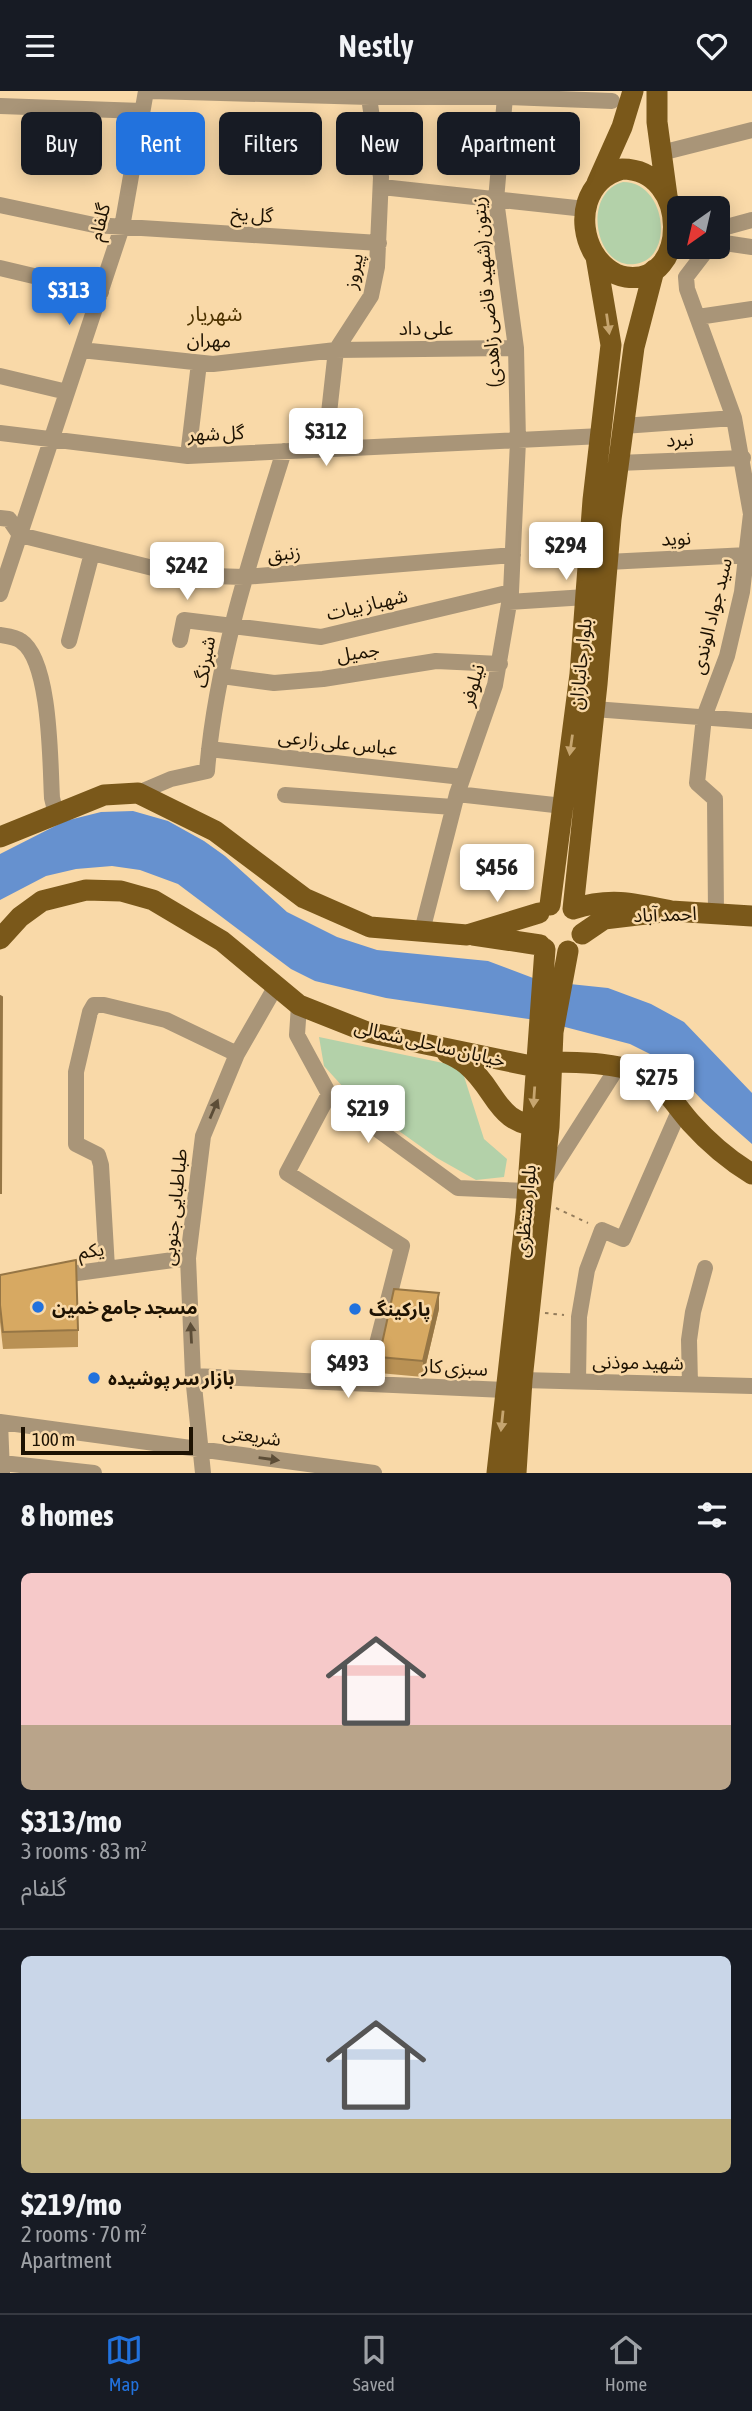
<!DOCTYPE html>
<html lang="en">
<head>
<meta charset="utf-8">
<style>
  :root { --surface:#171b24; --page:#20242c; --text:#f1f3f6; --muted:#9ea1a6; --line:#363941; --accent:#2272dd }
  body { margin:0; font-family:"Asap Condensed","Noto Sans Arabic",sans-serif; background:var(--page); color:var(--text); height:100vh; display:flex; flex-direction:column; font-size:26px; white-space:nowrap }
  * { box-sizing:border-box; margin:0 }
  p { font-size:23px; color:var(--muted) }
  .icon { flex:none; width:38px; height:38px; fill:none; stroke:currentColor; stroke-width:2; stroke-linecap:round; stroke-linejoin:round }
  .map { position:relative; height:1382px; overflow:hidden }
  .sheet { display:flex; flex-direction:column; background:var(--surface); flex:1 }
  .sheet>* { flex:none }
  .top-card { position:absolute; left:21px; top:21px; width:710px; height:63px; display:flex; gap:14px }
  .needle { width:46px; rotate:214deg }
  .tools { position:absolute; left:667px; top:105px; display:grid; gap:14px }
  .tools a { display:grid; place-items:center; width:63px; height:63px; border-radius:10px; background:var(--surface); box-shadow:0 4px 18px #0003; font-size:35px }
  .scale { position:absolute; left:21px; bottom:18px; width:172px; box-sizing:border-box; padding-left:7px; border:4px solid #1d1202; border-top:0; font-size:19px; line-height:24px; white-space:nowrap; color:#1d1202; -webkit-text-stroke:5px #f9d9a8; paint-order:stroke }
  .price { position:absolute; translate:-50% -60px; padding:0 16px; border-radius:7px; background:#fff; color:#222; font-size:23px; line-height:46px; filter:drop-shadow(0 2px 4px #0008) }
  .price::after { content:''; position:absolute; left:50%; top:42px; width:21px; height:16px; margin-left:-10px; background:inherit; clip-path:polygon(0 0,100% 0,50% 100%) }
  .price.active { background:var(--accent); color:#fff }
  ul { padding:0; list-style:none }
  li { display:grid; align-content:center; gap:14px; height:371px; padding:0 21px }
  li+li { border-top:2px solid var(--line) }
  li span { display:grid; place-items:center; height:217px; border-radius:10px; color:#555 }
  li>.icon { margin-inline-start:auto }
  span .icon { width:126px; height:126px; fill:#fffc; stroke-width:1 }
  li b { font-size:30px }
  h2 { display:flex; justify-content:space-between; align-items:center; height:84px; padding:0 21px; font-size:30px }
  .chip { padding:0 24px; border-radius:10px; background:var(--surface); box-shadow:0 4px 18px #0003; font-size:24px; line-height:63px }
  .chip.active { background:var(--accent); color:#fff }
  header { display:flex; justify-content:space-between; align-items:center; height:91px; padding:0 21px; background:var(--surface); font-size:32px; font-weight:600 }
  .tab-bar { display:flex; justify-content:space-around; align-items:center; height:98px; border-top:2px solid var(--line); background:var(--surface); font-size:19px; color:var(--muted) }
  .tab-bar a { display:grid; justify-items:center; gap:4px }
  .tab-bar .active { color:var(--accent) }
  .map>svg:first-child { display:block }
</style>
</head>
<body>
<header><svg class="icon" aria-label="menu" viewBox="0 0 24 24"><path d="M4 6h16M4 12h16M4 18h16"/></svg>Nestly<svg class="icon" aria-label="heart" viewBox="0 0 24 24"><path d="M12 20l-8-8c-3-5 5-10 8-4 3-6 11-1 8 4z"/></svg></header>
<div class="map">
<svg width="752" height="1382" viewBox="0 0 752 1382">
  <rect width="100%" height="100%" fill="#f9d9a8"/>
  <path fill="#b3d1a9" d="M623 91C667 91 675 168 635 173 595 179 581 102 623 91Z
    M319 946 448 973 462 979 484 1048 507 1068 504 1086 476 1089 437 1067 354 1008 324 975Z"/>
  <path fill="#6691cf" d="M133 720 168 730 204 750 225 765 287 821 337 846 377 859 488 870 541 890 608 897 651 913 684 931 752 1002V1053L703 1010 666 971 630 953 542 930 386 907 315 890 291 878 178 793 140 779 112 775 76 778 46 785 0 809V763L65 730 101 721Z"/>
  <g fill="none" stroke-linecap="round" stroke-linejoin="round">
    <path stroke="#937c5b" stroke-width="2" stroke-dasharray="3.5 5" stroke-linecap="butt" d="M556 1117 588 1132
      M545 1222 564 1224"/>
    <path stroke="#a99578" stroke-width="16" d="M151 0 370 6H505L612 10
      M0 15 142 20
      M661 62 752 39
      M382 96 585 118
      M0 114 94 134 379 152
      M718 141 719 138 752 129
      M718 151 752 156
      M709 156 686 186 687 198 734 327 751 423 742 501 727 565 704 626 697 692 715 708 716 822
      M0 177 101 201
      M698 226 752 218
      M81 259 213 273 336 259 516 257
      M0 285 67 301
      M623 335 734 327
      M0 342 188 365 602 345
      M325 358 336 259 371 205 377 176 381 86 368 0
      M188 365 199 272
      M618 372 743 367
      M0 427 9 428 20 444 181 484 244 486 513 464
      M607 471 748 464
      M0 503 122 136 146 0
      M509 511 586 506
      M0 544C6 545 16 546 21 550 51 570 50 672 52 707L56 723
      M180 549 184 529 321 546 511 501
      M69 550 92 462
      M222 585 274 592 323 588 436 570 500 573
      M594 618 752 630
      M209 658 462 686
      M138 702 171 688 207 680C216 570 251 465 284 360
      M457 703 563 715
      M285 704 453 716
      M422 840 457 703 495 594 511 501 518 350 516 257 496 109 505 6
      M299 914 297 944 329 1003 458 1097 528 1100
      M329 1003 287 1082 402 1155 367 1292
      M545 1090 617 977
      M107 1177 101 1074 98 1064 76 1053V981L90 921 94 914H104L166 929 237 963
      M55 1185 188 1167
      M193 1285 505 1299
      M522 1289 752 1295
      M578 1290 579 1226 587 1179 602 1139 623 1148 680 1018
      M690 1293 689 1249 693 1221 705 1177
      M0 1331 374 1382
      M0 1331 2 1381
      M2 1372 94 1382
      M203 1382 193 1285 188 1167 203 1045 237 963 276 895"/>
    <path stroke="#7a581a" stroke-width="21" d="M657 0V31L667 105
      M622 78C691 78 689 195 626 186 612 184 600 173 593 161 576 130 585 88 622 78Z
      M597 92 622 36 633 0
      M654 179 634 256 611 428 597 593 573 818C610 806 634 812 671 820
      M0 746 104 704 138 702 215 740 304 807 370 836 467 844 539 822
      M550 814 580 583 593 409 611 254 596 166
      M582 843 604 828 671 820 752 825
      M473 844 540 854
      M0 848 20 826 42 810 86 799 121 800 153 809 222 850 299 914 367 941 536 976
      M447 962C454 965 461 969 466 973 499 1000 494 1034 546 1036
      M552 971C580 972 610 971 637 981 662 989 674 1013 691 1032 709 1052 729 1069 752 1083
      M497 1382 526 1122 545 858
      M516 1382 522 1289 549 1036 553 941 568 860"/>
  </g>
  <path fill="#b99154" d="M0 1184 78 1239V1256L3 1258 0 1231Z
    M439 1218 423 1286 379 1282V1266Z"/>
  <path fill="#967645" d="M439 1202V1218L423 1286V1270Z"/>
  <path fill="#d7a962" stroke="#967645" stroke-width="2" d="M0 905 2 906 1 1102H0Z
    M76 1169 78 1239 3 1241 0 1214V1184Z
    M394 1198 439 1202 423 1270 379 1266Z"/>
  <defs><path id="oneway-solid" d="M-6-.8H1V-3.2L6.5 0L1 3.2V.8H-6Z" transform="scale(1.75)"/></defs>
  <g fill="#c6a56f">
    <use href="#oneway-solid" transform="translate(608 233) rotate(82)"/>
    <use href="#oneway-solid" transform="translate(571 654) rotate(98)"/>
    <use href="#oneway-solid" transform="translate(534 1006) rotate(94)"/>
    <use href="#oneway-solid" transform="translate(502 1330) rotate(96)"/>
  </g>
  <g fill="#5c4d37">
    <use href="#oneway-solid" transform="translate(214 1018) rotate(-67)"/>
    <use href="#oneway-solid" transform="translate(191 1242) rotate(-93)"/>
    <use href="#oneway-solid" transform="translate(269 1368) rotate(8)"/>
  </g>
  <g fill="#2272dd" stroke="#f9d9a8" stroke-width="2.5">
    <circle cx="38" cy="1216" r="7"/>
    <circle cx="355" cy="1218" r="7"/>
    <circle cx="94" cy="1287" r="7"/>
  </g>
  <g text-anchor="middle" stroke-width="5" stroke-linejoin="round" paint-order="stroke">
    <g font-size="19" fill="#1d1202" stroke="#f9d9a8">
      <text transform="translate(252 123) rotate(4)" y="7">گل یخ</text>
      <text transform="translate(99 131) rotate(-76)" y="7">گلفام</text>
      <text transform="translate(353 180) rotate(-79)" y="7">پیروز</text>
      <text transform="translate(486 201) rotate(-95)" y="7">زیتون (شهید قاضی زاهدی)</text>
      <text x="426" y="244">علی داد</text>
      <text transform="translate(209 249) rotate(1)" y="7">مهران</text>
      <text transform="translate(216 342) rotate(-2)" y="7">گل شهر</text>
      <text transform="translate(680 348) rotate(-3)" y="7">نبرد</text>
      <text transform="translate(676 447) rotate(-3)" y="7">نوید</text>
      <text transform="translate(284 462) rotate(-5)" y="7">زنبق</text>
      <text transform="translate(367 513) rotate(-13)" y="7">شهباز بیات</text>
      <text transform="translate(711 525) rotate(-76)" y="7">سید جواد الوندی</text>
      <text transform="translate(358 561) rotate(-9)" y="7">جمیل</text>
      <text transform="translate(204 571) rotate(-80)" y="7">شبرنگ</text>
      <text transform="translate(580 573) rotate(-84)" y="7">بلوار جانبازان</text>
      <text transform="translate(472 594) rotate(-74)" y="7">نیلوفر</text>
      <text transform="translate(338 651) rotate(6)" y="7">عباس علی زارعی</text>
      <text transform="translate(665 823) rotate(-2)" y="7">احمد آباد</text>
      <text transform="translate(430 952) rotate(13)" y="7">خیابان ساحلی شمالی</text>
      <text transform="translate(174 1116) rotate(-84)" y="7">طباطبایی جنوبی</text>
      <text transform="translate(525 1120) rotate(-85)" y="7">بلوار منتظری</text>
      <text transform="translate(91 1159) rotate(-8)" y="7">یکم</text>
      <text transform="translate(638 1271) rotate(1)" y="7">شهید موذنی</text>
      <text transform="translate(455 1276) rotate(3)" y="7">سبزی کار</text>
      <text transform="translate(252 1344) rotate(8)" y="7">شریعتی</text>
    </g>
    <g font-size="19" font-weight="bold" fill="#1d1202" stroke="#f9d9a8" text-anchor="start">
      <text x="52" y="1223">مسجد جامع خمین</text>
      <text x="369" y="1225">پارکینگ</text>
      <text x="108" y="1294">بازار سر پوشیده</text>
    </g>
    <g font-size="21" fill="#4e3300" stroke="#f9d9a8">
      <text x="215" y="230">شهریار</text>
    </g>
  </g>
</svg>
<div class="tools">
<a><svg class="needle" viewBox="-14 -14 28 28"><path d="M0-13l5 13h-10z" fill="#e53935"/><path d="M0 13l5-13h-10z" fill="#9ea1a6"/></svg></a>
</div>
<div class="scale">100 m</div>
<b class="price active" style="left:69px;top:236px">$313</b>
<b class="price" style="left:326px;top:377px">$312</b>
<b class="price" style="left:566px;top:491px">$294</b>
<b class="price" style="left:187px;top:511px">$242</b>
<b class="price" style="left:497px;top:813px">$456</b>
<b class="price" style="left:657px;top:1023px">$275</b>
<b class="price" style="left:368px;top:1054px">$219</b>
<b class="price" style="left:348px;top:1309px">$493</b>
<div class="top-card">
<a class="chip">Buy</a>
<a class="chip active">Rent</a>
<a class="chip">Filters</a>
<a class="chip">New</a>
<a class="chip">Apartment</a>
</div>
</div>
<section class="sheet">
<h2>8 homes<svg class="icon" aria-label="filters" viewBox="0 0 24 24"><path d="M4 7h16M4 17h16"/><circle cx="9" cy="7" r="2"/><circle cx="15" cy="17" r="2"/></svg></h2>
<ul>
<li><span style="background:linear-gradient(#f6c9c9 70%,#b9a48a 0)"><svg class="icon" aria-label="home" viewBox="0 0 24 24"><path d="M3 11l9-7 9 7M6 9v11h12V9"/></svg></span><div><b>$313/mo</b><p>3 rooms · 83 m²</p><p>گلفام</p></div></li>
<li><span style="background:linear-gradient(#c9d6e8 75%,#c2b280 0)"><svg class="icon" aria-label="home" viewBox="0 0 24 24"><path d="M3 11l9-7 9 7M6 9v11h12V9"/></svg></span><div><b>$219/mo</b><p>2 rooms · 70 m²</p><p>Apartment</p></div></li>
</ul>
</section>
<nav class="tab-bar">
<a class="active"><svg class="icon" aria-label="map" viewBox="0 0 24 24"><path d="M3 6l6-2 6 2 6-2v14l-6 2-6-2-6 2zM9 4v14M15 6v14"/></svg>Map</a>
<a><svg class="icon" aria-label="saved" viewBox="0 0 24 24"><path d="M7 4h10v16l-5-4-5 4z"/></svg>Saved</a>
<a><svg class="icon" aria-label="home" viewBox="0 0 24 24"><path d="M3 11l9-7 9 7M6 9v11h12V9"/></svg>Home</a>
</nav>
</body>
</html>
